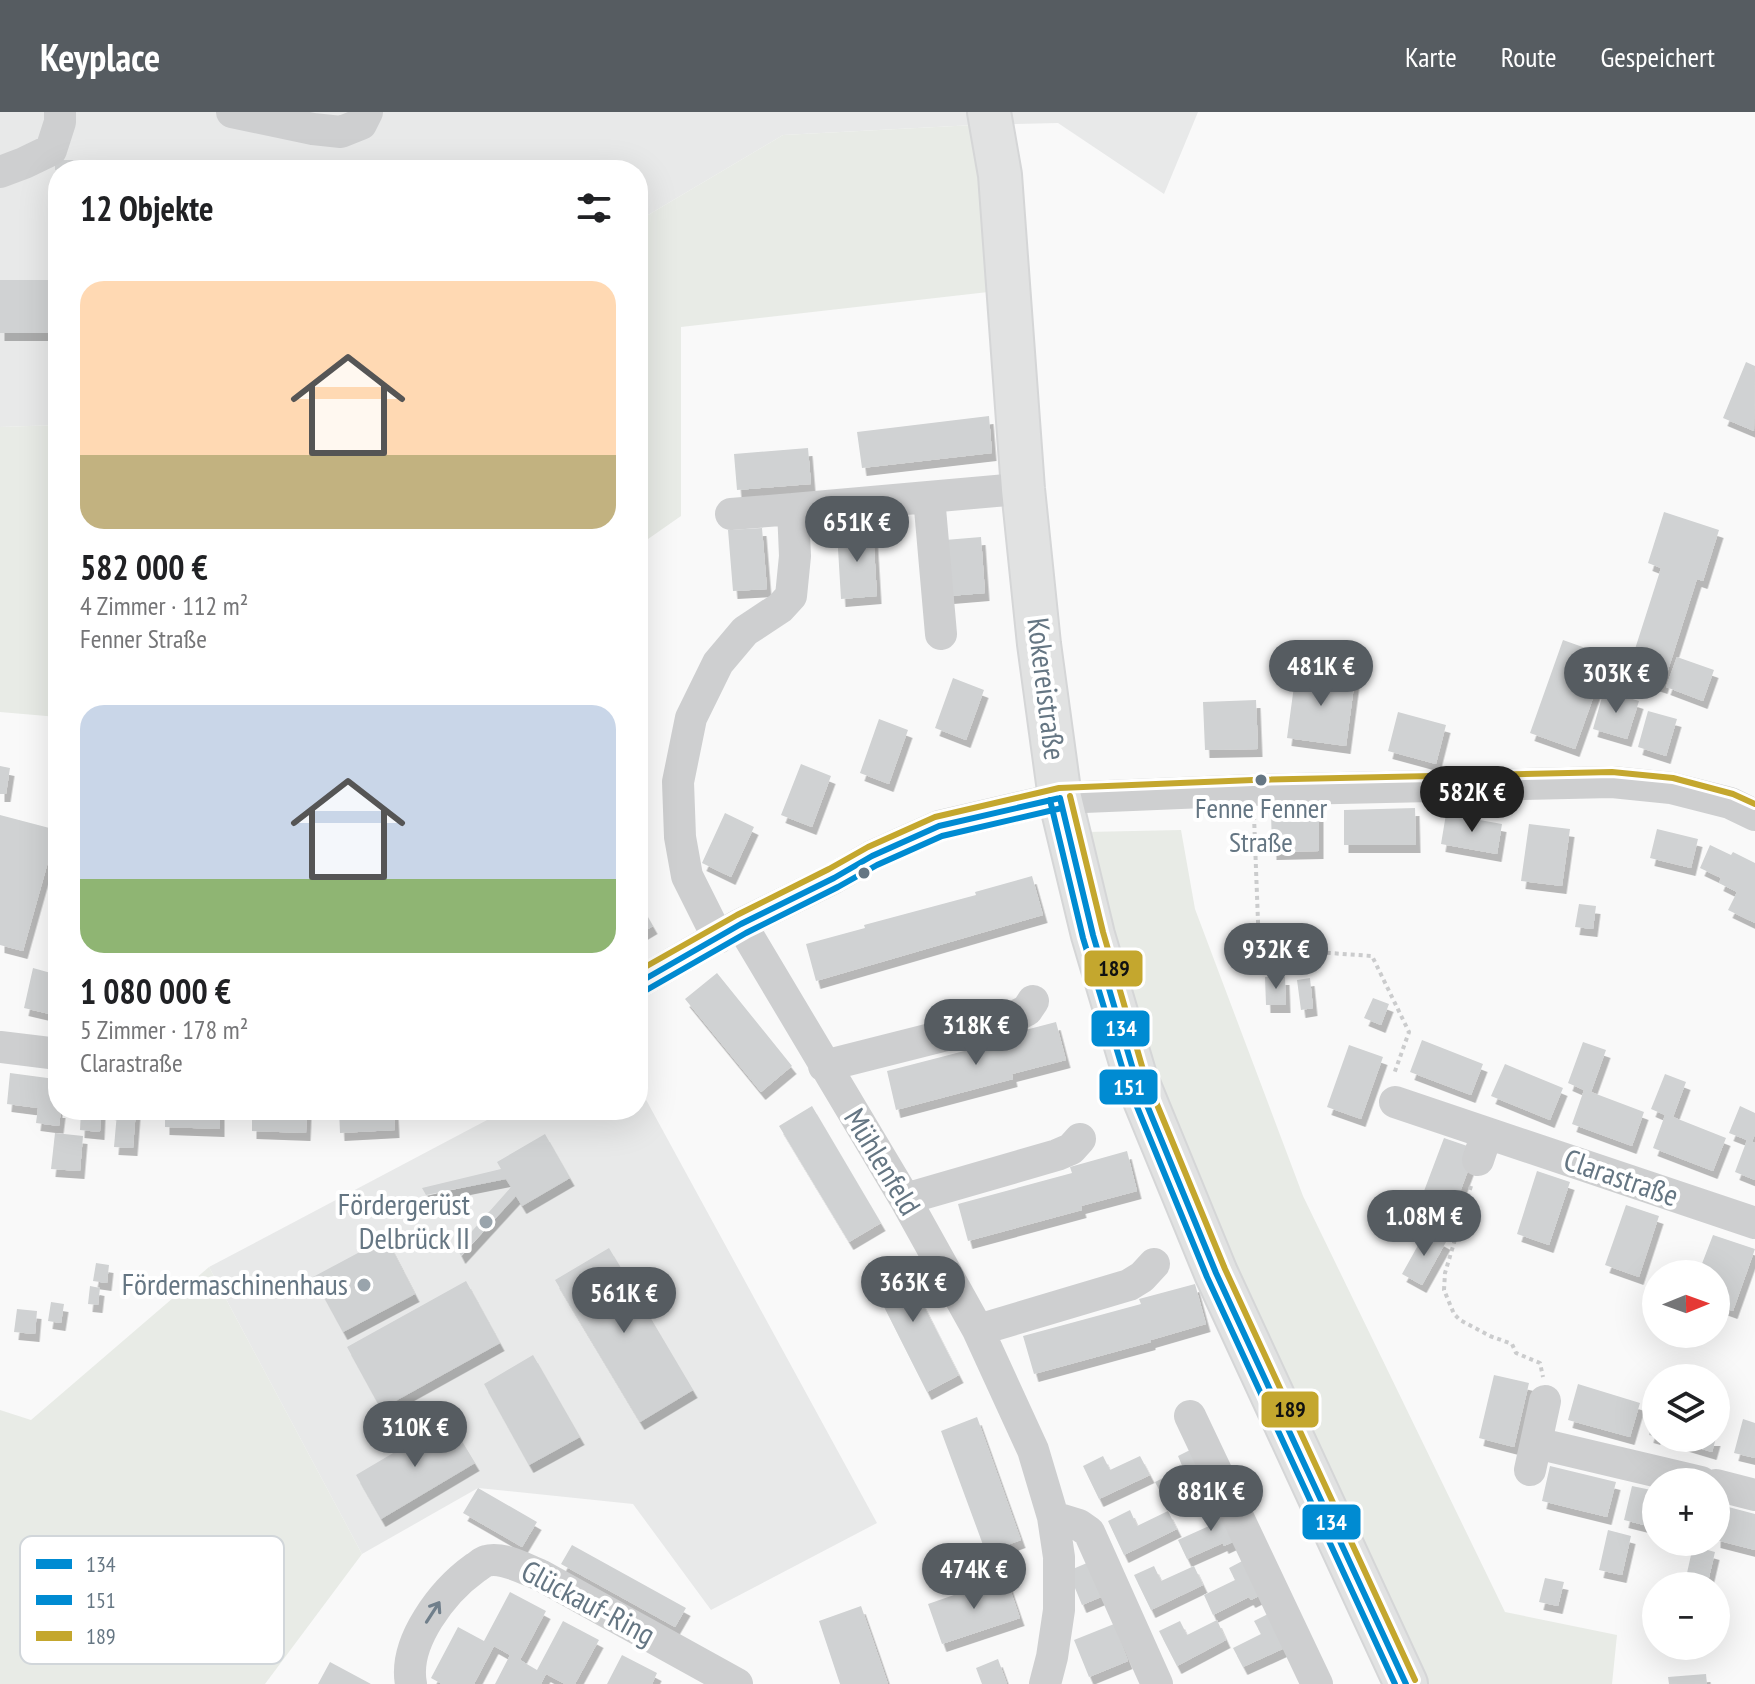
<!DOCTYPE html>
<html lang="de">
<head>
<meta charset="utf-8">
<style>
  :root { --surface:#fff; --page:#f6f6f6; --text:#202124; --muted:#757577; --accent:#565c61 }
  body { margin:0; font-family:"PT Sans Narrow",sans-serif; background:var(--page); color:var(--text); height:100vh; display:flex; flex-direction:column; font-size:30px; white-space:nowrap }
  * { box-sizing:border-box; margin:0 }
  p { font-size:26px; color:var(--muted) }
  .icon { flex:none; width:44px; height:44px; fill:none; stroke:currentColor; stroke-width:2; stroke-linecap:round; stroke-linejoin:round }
  .map { position:relative; flex:1; overflow:hidden }
  .sheet { position:absolute; left:48px; top:48px; width:600px; height:960px; display:flex; flex-direction:column; background:var(--surface); border-radius:32px; box-shadow:0 8px 32px #0002 }
  .sheet>* { flex:none }
  .needle { width:52px; rotate:89deg }
  .tools { position:absolute; left:1642px; top:1148px; display:grid; gap:16px }
  .tools a { display:grid; place-items:center; width:88px; height:88px; border-radius:50%; background:var(--surface); box-shadow:0 8px 32px #0002; font-size:40px }
  .price { position:absolute; translate:-50% -68px; padding:0 18px; border-radius:28px; background:var(--accent); color:#fff; font-size:26px; line-height:52px; filter:drop-shadow(0 2px 4px #0008) }
  .price::after { content:''; position:absolute; left:50%; top:48px; width:24px; height:18px; margin-left:-12px; background:inherit; clip-path:polygon(0 0,100% 0,50% 100%) }
  .price.active { background:#222; color:#fff }
  ul { padding:0; list-style:none }
  li { display:grid; align-content:center; gap:16px; height:424px; padding:0 32px }
  li span { display:grid; place-items:center; height:248px; border-radius:24px; color:#555 }
  li>.icon { margin-inline-start:auto }
  span .icon { width:144px; height:144px; fill:#fffc; stroke-width:1 }
  li b { font-size:34px }
  h2 { display:flex; justify-content:space-between; align-items:center; height:96px; padding:0 32px; font-size:34px }
  header { display:flex; align-items:center; gap:48px; box-sizing:border-box; height:112px; padding:0 40px; background:var(--accent); color:#fff }
  header strong { font-size:38px }
  nav { display:flex; gap:44px; margin-inline-start:auto; font-size:28px }
  .map>svg:first-child { display:block }
</style>
</head>
<body>
<header>
<strong>Keyplace</strong>
<nav><a>Karte</a><a>Route</a><a>Gespeichert</a></nav>
</header>
<div class="map">
<svg width="1755" height="1572" viewBox="0 0 1755 1572">
  <defs>
    <filter id="shadow"><feDropShadow dx="4.5" dy="8" stdDeviation="0" flood-color="#0004"/></filter>
  </defs>
  <rect width="100%" height="100%" fill="#f9f9f9"/>
  <path fill="#e8e9e9" d="M0 0H1198L1164 82 1058 11 974 13 783 23 638 109V58H58V313L0 315Z
    M638 973 877 1411 711 1498 633 1392 478 1376 362 1442 209 1155 506 998H638Z"/>
  <path fill="#e8ebe6" d="M974 13 997 179 681 215V404L638 434V109L783 23Z
    M58 313V605L0 600V315Z
    M1181 718 1195 797 1303 1084 1505 1500 1617 1523 1612 1572H1427L1226 1153 1149 957 1086 720Z
    M209 1155 362 1442 265 1572H0V1298L31 1308Z"/>
  <path fill="#d0d2d3" filter="url(#shadow)" d="M55 48H159V58H55Z
    M0 168H58V221H0Z
    M1746 250 1755 254 1754 319 1723 306Z
    M989 304 992 341 862 356 857 320Z
    M808 336 811 372 737 378 734 342Z
    M1664 400 1719 418 1703 469 1697 467 1663 574 1627 562 1661 456 1648 451Z
    M762 416 767 477 733 479 728 418Z
    M873 418 877 484 841 487 837 420Z
    M981 425 985 481 949 484 945 428Z
    M1563 528 1608 544 1575 637 1530 621Z
    M1677 545 1714 558 1703 589 1666 575Z
    M1296 559 1355 567 1346 634 1287 626Z
    M953 566 984 578 966 628 935 616Z
    M1604 578 1639 589 1627 627 1593 617Z
    M1256 588 1258 637 1205 638 1203 590Z
    M1648 599 1677 607 1666 644 1638 635Z
    M1398 600 1446 613 1436 652 1388 639Z
    M879 607 908 618 889 672 860 661Z
    M801 652 831 664 812 715 781 703Z
    M0 654 10 656 6 682H0Z
    M1415 696 1416 733H1344V698Z
    M1319 698V739L1272 740 1271 699Z
    M725 701 754 715 731 765 702 751Z
    M1446 702 1502 712 1497 742 1441 732Z
    M0 703 57 718 23 839 0 833Z
    M1529 712 1570 717 1562 774 1521 769Z
    M1657 717 1698 727 1691 756 1650 746Z
    M1710 733 1731 743 1733 740 1755 751V811L1728 798 1737 780 1719 771 1721 766 1700 756Z
    M1032 764 1043 803 816 869 806 832 865 816 864 813 976 783 975 780Z
    M638 788 653 814 638 823Z
    M1579 792 1596 794 1593 817 1575 815Z
    M33 856 58 863V904L24 896Z
    M717 861 792 954 761 980 685 887Z
    M1265 865H1285L1286 893H1266Z
    M1310 866 1313 896 1301 898 1297 868Z
    M1373 886 1389 892 1381 913 1364 906Z
    M1056 910 1066 948 1012 962 1013 967 896 998 887 959 1003 929 1002 924Z
    M1422 928 1483 952 1471 983 1410 960Z
    M1583 930 1606 938 1591 980 1644 1000 1632 1034 1572 1012 1584 978 1568 971Z
    M1349 933 1383 945 1361 1007 1327 995Z
    M1505 952 1563 976 1550 1008 1491 984Z
    M10 961 55 967 54 975H58V998H61L59 1014 36 1011 38 996 7 992Z
    M1665 962 1686 970 1673 1005 1726 1026 1713 1059 1653 1036 1665 1003 1651 997Z
    M812 994 881 1111 849 1130 779 1014Z
    M1740 994 1755 1001V1022L1752 1030 1755 1031V1068L1735 1060 1747 1028 1729 1021Z
    M81 998H101L100 1020 80 1018Z
    M110 998H136L133 1036 114 1035 117 1001 110 1000Z
    M165 998H220V1017L165 1015Z
    M252 998H307L306 1021 252 1019Z
    M339 998H394L395 1018 340 1021Z
    M55 1021 83 1024 80 1059 51 1057Z
    M545 1022 570 1066 522 1094 516 1084 461 1144 457 1136 511 1075 506 1067 426 1083 422 1076 501 1057 497 1050Z
    M1444 1026 1476 1037 1453 1099 1421 1087Z
    M1127 1039 1137 1079 1081 1094 1082 1098 968 1129 958 1092 1072 1061 1070 1055Z
    M1537 1059 1570 1070 1549 1133 1517 1122Z
    M1626 1093 1659 1104 1639 1165 1605 1153Z
    M1426 1119 1446 1130 1422 1173 1402 1162Z
    M1713 1123 1755 1137 1733 1199 1716 1193V1162H1698Z
    M386 1126 415 1182 343 1220 313 1165Z
    M609 1136 693 1278 640 1310 555 1168Z
    M899 1145 959 1263 927 1280 867 1161Z
    M96 1151 109 1153 107 1171 93 1169Z
    M466 1169 500 1231 381 1297 347 1235Z
    M1195 1172 1206 1212 1151 1228V1230L1034 1262 1023 1224 1141 1192 1139 1187Z
    M90 1174 100 1176 98 1193 88 1192Z
    M51 1190 64 1192 61 1211 48 1209Z
    M17 1197 37 1199 35 1222 14 1220Z
    M533 1243 580 1325 529 1353 484 1272Z
    M1494 1263 1529 1271 1514 1335 1479 1326Z
    M1578 1272 1640 1291 1630 1325 1568 1308Z
    M1655 1300H1656V1325L1649 1323Z
    M977 1305 1021 1428 986 1441 941 1319Z
    M1743 1307 1755 1311V1346L1734 1341Z
    M449 1308 475 1351 381 1407 356 1363Z
    M1665 1326H1716L1712 1340Z
    M1198 1334 1215 1369 1199 1377 1198 1375 1166 1391 1155 1370 1183 1356 1178 1344Z
    M1103 1344 1110 1358 1140 1344 1150 1363 1099 1387 1083 1354Z
    M1550 1354 1616 1370 1607 1405 1542 1389Z
    M1632 1374 1656 1379V1416L1624 1408Z
    M478 1376 537 1410 522 1435 463 1401Z
    M1223 1390 1239 1427 1224 1434 1223 1431 1187 1447 1178 1428 1209 1414 1203 1399Z
    M1717 1392 1755 1402V1438L1716 1428Z
    M1130 1398 1137 1414 1168 1399 1177 1417 1124 1443 1108 1409Z
    M1608 1418 1631 1424 1622 1463 1599 1458Z
    M572 1433 686 1496 675 1515 561 1452Z
    M1693 1434 1715 1440 1707 1474 1685 1470Z
    M1248 1446 1265 1481 1251 1488 1249 1485 1213 1503 1204 1483 1235 1468 1229 1456Z
    M1087 1451 1101 1485 1082 1493 1068 1459Z
    M1154 1454 1161 1469 1194 1454 1203 1473 1151 1498 1134 1463Z
    M1006 1465 1020 1506 942 1532 928 1492Z
    M1545 1466 1564 1470 1558 1494 1539 1490Z
    M510 1480 546 1499 520 1548 537 1558 563 1509 599 1528 575 1572H565L546 1562 541 1572H495L510 1543 494 1534 474 1572H442L431 1566 458 1515 484 1529Z
    M861 1494 875 1534 888 1572H840L819 1509Z
    M1272 1500 1289 1534 1243 1555 1233 1536 1261 1522 1254 1509Z
    M1217 1508 1226 1528 1177 1554 1159 1519 1180 1509 1187 1523Z
    M1114 1512 1128 1549 1089 1565 1074 1528Z
    M622 1543 657 1561 652 1572H607Z
    M998 1547 1007 1572H982L976 1556Z
    M330 1550 371 1572H318Z
    M1706 1562 1707 1572H1669L1668 1565Z"/>
  <g fill="none" stroke-linecap="round" stroke-linejoin="round">
    <g stroke="#d5d6d7" stroke-width="46">
      <path id="major" d="M989 0 1000 63 1023 377 1039 532 1060 686 1093 823 1135 964 1216 1161 1406 1572"/>
    </g>
    <path stroke="#cbcccd" stroke-width="4" stroke-dasharray="4 4" stroke-linecap="butt" d="M1254 704 1259 836 1372 844 1409 920 1394 962
      M1471 1074 1445 1161 1444 1178 1454 1202 1460 1208 1490 1224 1512 1232 1516 1241 1540 1251 1543 1265"/>
    <path stroke="#cecfd0" stroke-width="32" d="M232 0 313 17 341 20 361 12 367 0
      M0 60 24 51 51 38 60 10V0
      M929 385 941 522
      M731 402 793 397
      M741 812 905 1087 978 1218 1033 1338 1053 1405 1059 1445V1498L1052 1545 1045 1572
      M718 826 687 764 680 725 678 670 691 606 718 551 745 519 780 496 791 484 795 444 793 397 1007 378
      M638 871 741 812 834 766 872 744 939 714 1060 686 1253 678 1612 670 1671 676 1730 691 1755 703
      M0 935 58 942
      M824 954 1010 907 1027 898 1033 889
      M1395 990 1755 1111
      M1478 1048 1487 1021
      M905 1087 1057 1043 1071 1037 1080 1027
      M978 1218 1129 1173 1142 1165 1154 1152
      M1190 1304 1317 1572
      M1536 1331 1701 1370
      M1530 1358 1545 1289
      M1716 1373 1755 1383
      M1053 1405 1079 1413 1089 1420 1157 1572
      M411 1572C403 1530 443 1479 475 1456 479 1454 482 1450 486 1449 502 1444 525 1457 540 1463L737 1572"/>
    <use href="#major" stroke="#e1e2e2" stroke-width="42"/>
    <g stroke="#fff" stroke-width="12">
      <path id="bus-1" d="M1060 686 1093 823 1135 964 1216 1161 1406 1572
        M638 871 741 812 834 766 872 744 939 714 1060 686"/>
    </g>
    <g stroke="#fff" stroke-width="12">
      <path id="bus-2" d="M1050 688 1083 826 1126 968 1207 1165 1395 1572
        M643 880 746 821 838 775 877 753 942 724 1062 696"/>
    </g>
    <g stroke="#fff" stroke-width="12">
      <path id="bus-3" d="M1070 684 1103 820 1144 961 1225 1157 1415 1568
        M638 859 737 803 829 757 868 735 935 705 1059 676 1253 668 1612 660 1673 666 1733 682 1755 692"/>
    </g>
    <use href="#bus-1" stroke="#008bd2" stroke-width="6"/>
    <use href="#bus-2" stroke="#008bd2" stroke-width="6"/>
    <use href="#bus-3" stroke="#c4a72e" stroke-width="6"/>
  </g>
  <defs><path id="oneway-shaft" d="M-6 0H5M1.5-3L5.5 0L1.5 3" fill="none" stroke-width="1.6" stroke-linecap="round" stroke-linejoin="round" transform="scale(2)"/></defs>
  <use stroke="#707f8b" href="#oneway-shaft" transform="translate(433 1500) rotate(-57)"/>
  <g fill="#657683" stroke="#fff" stroke-width="3">
    <circle cx="1261" cy="668" r="7"/>
    <circle cx="864" cy="761" r="7"/>
  </g>
  <g fill="#99a4ac" stroke="#fff" stroke-width="3">
    <circle cx="486" cy="1110" r="8"/>
    <circle cx="364" cy="1173" r="8"/>
  </g>
  <g text-anchor="middle" stroke-width="8" stroke-linejoin="round" paint-order="stroke">
    <g font-size="28" fill="#657683" stroke="#fff">
      <text x="1261" y="706">Fenne Fenner<tspan x="1261" dy="34">Straße</tspan></text>
    </g>
    <g font-size="30" fill="#657683" stroke="#fff">
      <text transform="translate(1046 577) rotate(83)" y="10">Kokereistraße</text>
      <text transform="translate(882 1050) rotate(59)" y="10">Mühlenfeld</text>
      <text transform="translate(1621 1066) rotate(19)" y="10">Clarastraße</text>
      <text transform="translate(588 1491) rotate(28)" y="10">Glückauf-Ring</text>
    </g>
    <g font-size="30" fill="#657683" stroke="#fff" text-anchor="end">
      <text x="470" y="1103">Fördergerüst<tspan x="470" dy="34">Delbrück II</tspan></text>
      <text x="348" y="1183">Fördermaschinenhaus</text>
    </g>
  </g>
  <rect x="20" y="1424" width="264" height="128" rx="12" fill="#fff" stroke="#d1d6da" stroke-width="2"/>
  <rect x="36" y="1447" width="36" height="10" fill="#008bd2"/>
  <rect x="36" y="1483" width="36" height="10" fill="#008bd2"/>
  <rect x="36" y="1519" width="36" height="10" fill="#c4a72e"/>
  <g font-size="22" fill="#657683">
    <text x="86" y="1460">134</text>
    <text x="86" y="1496">151</text>
    <text x="86" y="1532">189</text>
  </g>
  <g stroke="#fff" stroke-width="3">
    <rect x="1083" y="837" width="61" height="39" rx="8" fill="#c4a72e"/>
    <rect x="1090" y="897" width="61" height="39" rx="8" fill="#008bd2"/>
    <rect x="1098" y="956" width="61" height="38" rx="8" fill="#008bd2"/>
    <rect x="1260" y="1278" width="60" height="39" rx="8" fill="#c4a72e"/>
    <rect x="1301" y="1391" width="61" height="38" rx="8" fill="#008bd2"/>
  </g>
  <g font-size="22" text-anchor="middle" font-weight="bold" fill="#fff">
    <text x="1121" y="924">134</text>
    <text x="1129" y="983">151</text>
    <text x="1331" y="1418">134</text>
  </g>
  <g font-size="22" text-anchor="middle" font-weight="bold" fill="#111">
    <text x="1114" y="864">189</text>
    <text x="1290" y="1305">189</text>
  </g>
</svg>
<div class="tools">
<a><svg class="needle" viewBox="-14 -14 28 28"><path d="M0-13l5 13h-10z" fill="#e53935"/><path d="M0 13l5-13h-10z" fill="#757577"/></svg></a>
<a><svg class="icon" aria-label="layers" viewBox="0 0 24 24"><path d="M12 4l9 5-9 5-9-5zM3 14l9 5 9-5"/></svg></a>
<a>+</a>
<a>−</a>
</div>
<b class="price" style="left:857px;top:452px">651K €</b>
<b class="price" style="left:1321px;top:596px">481K €</b>
<b class="price" style="left:1616px;top:603px">303K €</b>
<b class="price active" style="left:1472px;top:722px">582K €</b>
<b class="price" style="left:1276px;top:879px">932K €</b>
<b class="price" style="left:976px;top:955px">318K €</b>
<b class="price" style="left:1424px;top:1146px">1.08M €</b>
<b class="price" style="left:913px;top:1212px">363K €</b>
<b class="price" style="left:624px;top:1223px">561K €</b>
<b class="price" style="left:415px;top:1357px">310K €</b>
<b class="price" style="left:1211px;top:1421px">881K €</b>
<b class="price" style="left:974px;top:1499px">474K €</b>
<section class="sheet">
<h2>12 Objekte<svg class="icon" aria-label="filters" viewBox="0 0 24 24"><path d="M4 7h16M4 17h16"/><circle cx="9" cy="7" r="2"/><circle cx="15" cy="17" r="2"/></svg></h2>
<ul>
<li><span style="background:linear-gradient(#ffd9b3 70%,#c2b280 0)"><svg class="icon" aria-label="home" viewBox="0 0 24 24"><path d="M3 11l9-7 9 7M6 9v11h12V9"/></svg></span><div><b>582 000 €</b><p>4 Zimmer · 112 m²</p><p>Fenner Straße</p></div></li>
<li><span style="background:linear-gradient(#c9d6e8 70%,#8fb573 0)"><svg class="icon" aria-label="home" viewBox="0 0 24 24"><path d="M3 11l9-7 9 7M6 9v11h12V9"/></svg></span><div><b>1 080 000 €</b><p>5 Zimmer · 178 m²</p><p>Clarastraße</p></div></li>
</ul>
</section>
</div>
</body>
</html>
